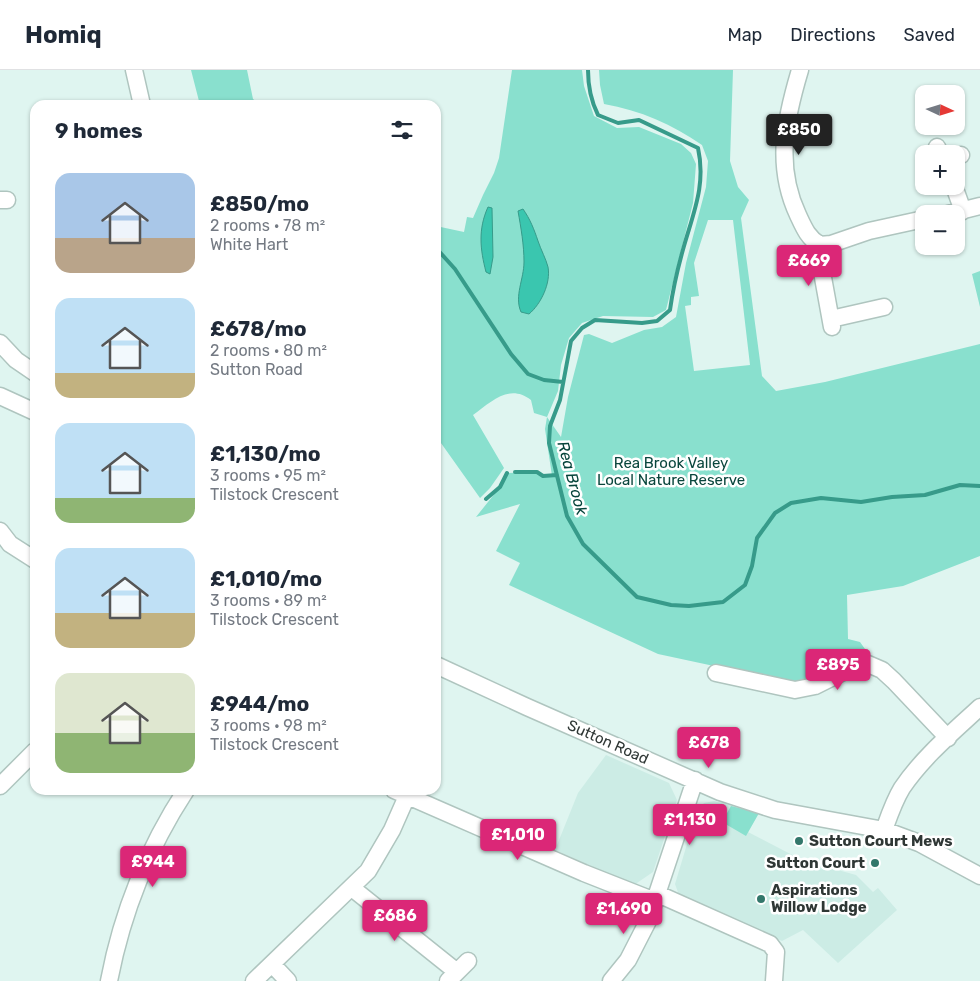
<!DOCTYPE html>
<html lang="en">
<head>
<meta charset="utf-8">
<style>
  :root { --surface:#fff; --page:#f6f6f7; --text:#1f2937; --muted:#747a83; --line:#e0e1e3; --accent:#db2777 }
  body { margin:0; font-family:Rubik,sans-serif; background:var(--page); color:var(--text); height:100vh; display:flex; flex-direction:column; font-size:19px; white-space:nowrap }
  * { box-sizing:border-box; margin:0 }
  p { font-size:16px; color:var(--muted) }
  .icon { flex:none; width:28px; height:28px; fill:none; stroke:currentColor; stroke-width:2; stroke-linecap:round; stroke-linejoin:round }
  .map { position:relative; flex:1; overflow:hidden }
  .details { position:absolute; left:30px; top:30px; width:411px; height:695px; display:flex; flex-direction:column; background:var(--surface); border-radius:15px; box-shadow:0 1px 4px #0004 }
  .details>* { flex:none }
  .needle { width:32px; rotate:94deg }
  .tools { position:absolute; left:915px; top:15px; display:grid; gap:10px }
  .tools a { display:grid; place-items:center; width:50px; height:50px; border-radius:10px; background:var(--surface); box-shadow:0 1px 4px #0004; font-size:25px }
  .price { position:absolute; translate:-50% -42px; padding:0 11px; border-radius:5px; background:var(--accent); color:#fff; font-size:16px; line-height:32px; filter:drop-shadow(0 1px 2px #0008) }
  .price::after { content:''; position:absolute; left:50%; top:30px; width:15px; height:11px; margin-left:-8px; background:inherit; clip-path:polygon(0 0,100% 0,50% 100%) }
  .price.on { background:#222; color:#fff }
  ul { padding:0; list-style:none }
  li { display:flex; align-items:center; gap:15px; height:125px; padding:0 25px }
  li span { display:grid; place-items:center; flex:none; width:140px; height:100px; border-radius:15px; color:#555 }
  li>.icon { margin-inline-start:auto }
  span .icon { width:60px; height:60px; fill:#fffc; stroke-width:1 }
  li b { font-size:21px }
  h2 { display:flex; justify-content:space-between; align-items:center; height:60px; padding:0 25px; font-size:21px }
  header { display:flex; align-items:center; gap:30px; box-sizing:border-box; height:70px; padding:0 25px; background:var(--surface); border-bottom:1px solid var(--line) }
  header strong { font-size:24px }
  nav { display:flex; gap:28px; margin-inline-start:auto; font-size:18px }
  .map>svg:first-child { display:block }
</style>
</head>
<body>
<header>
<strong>Homiq</strong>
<nav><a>Map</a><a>Directions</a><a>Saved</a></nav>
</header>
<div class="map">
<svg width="980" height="911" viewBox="0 0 980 911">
  <rect width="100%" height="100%" fill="#dff5f0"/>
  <path fill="#ccece5" d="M606 685 669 713 677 730 653 802 634 815 555 780 578 723Z
    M714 731 759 743 748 762 802 790 856 805 873 822 878 818 897 840 838 893 803 860 782 871 679 825 675 814 697 741 704 733Z"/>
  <path fill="#89e0ce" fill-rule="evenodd" d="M191 0H247L253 29 261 35H200Z
    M512 0H582L584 16 594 46 617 58 639 57 681 74 691 83 696 94 693 133 666 240 653 247 603 246 582 253 569 268 561 295 558 321 547 347 561 367 568 327 584 265 589 264 612 273 644 260 662 257 676 247 686 193 706 117 708 91 702 75C673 55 640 40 604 34L600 15 599 0H733L730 91 738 117 749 130 741 148 762 306 776 321 825 312 980 274V486L903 516 847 525 848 569 860 572 865 579 864 588 802 615 658 584 509 515 520 493 496 481 520 434 476 447 500 417 507 403 537 402 543 406H552L545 359 547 347 534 343 531 330C509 313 491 332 473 345L504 398 490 418 480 428 436 366V156L464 162 467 147 473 148 483 125 494 103 499 88ZM708 150H733L750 295 694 301 685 236 691 235V227L699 226 694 193Z
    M980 201V237L972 204Z
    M731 736 759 743 746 766 722 752Z"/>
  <path fill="#3ac6af" stroke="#379b8a" d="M488 137 492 138 493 187 490 204 486 202C480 179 478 159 488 137Z
    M523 139C530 149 534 159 538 171 541 180 546 189 548 197 551 213 541 234 529 244L521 242C514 226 524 209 524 192 524 175 521 158 518 141Z"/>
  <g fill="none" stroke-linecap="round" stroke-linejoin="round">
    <path stroke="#379b8a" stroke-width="4" d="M588 0C588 16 591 31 598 45L618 53 639 50 698 78C706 114 694 141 684 176 678 197 673 218 670 240L657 251 642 253 595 250 582 258 571 271 560 330 550 356 549 373 567 446 583 474 637 527 671 535 689 536 723 532 745 515 752 496 757 468 775 443 791 433 821 428 861 432 892 427 925 425 960 415 980 416
      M436 178 455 199 511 284 528 304 544 310 563 312
      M515 402H537L543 406 557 405
      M486 429 500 417 507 403"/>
    <g stroke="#afc5bf" stroke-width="19">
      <path id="minor" d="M134 0 142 35
        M800 0C785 50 775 96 798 145 804 158 808 168 820 175
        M937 77 940 84
        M956 87 961 85
        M954 116 963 141
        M0 130H7
        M948 144 980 136
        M820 175 831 174 869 161 924 149
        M820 175V191L832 257
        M831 249 884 237
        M0 273 16 290 35 303
        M0 326 35 342
        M0 461 10 474 35 490
        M436 595 527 637 720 722 775 740 884 760 919 773 980 806
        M716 603 795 620 815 616 853 597 868 594 882 600 894 611 948 668
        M0 716 35 681
        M394 720 584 803 655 831
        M884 760C889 746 894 731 902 718 923 687 953 662 980 637
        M352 818 457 902
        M658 824 770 874 776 882 774 911
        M272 894 288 911
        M109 911C122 843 148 778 186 720
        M254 911 368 801 392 760 407 726
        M448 911 468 891
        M611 911 628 890 648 851 695 710"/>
    </g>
    <use href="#minor" stroke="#fff" stroke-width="16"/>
  </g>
  <g fill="#33776b" stroke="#fff" stroke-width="2">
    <circle cx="799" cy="771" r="5"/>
    <circle cx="875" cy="793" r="5"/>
    <circle cx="761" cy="829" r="5"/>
  </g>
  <g text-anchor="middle" stroke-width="5" stroke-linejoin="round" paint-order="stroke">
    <g font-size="15" fill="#09463d" stroke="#fff">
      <text x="671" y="398">Rea Brook Valley<tspan x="671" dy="17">Local Nature Reserve</tspan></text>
    </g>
    <g font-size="15" fill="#2f3735" stroke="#fff">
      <text transform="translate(608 672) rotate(24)" y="5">Sutton Road</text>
    </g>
    <g font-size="15" font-weight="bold" fill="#2f3735" stroke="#fff" text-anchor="start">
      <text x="809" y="776">Sutton Court Mews</text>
      <text x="865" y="798" text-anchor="end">Sutton Court</text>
      <text x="771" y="825">Aspirations<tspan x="771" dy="17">Willow Lodge</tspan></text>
    </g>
    <g font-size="16" font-style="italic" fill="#06443b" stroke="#fff">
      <text transform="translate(573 408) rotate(75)" y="6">Rea Brook</text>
    </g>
  </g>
</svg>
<div class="tools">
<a><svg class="needle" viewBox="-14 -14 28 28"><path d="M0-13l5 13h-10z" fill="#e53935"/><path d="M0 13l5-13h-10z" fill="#747a83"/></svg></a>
<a>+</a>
<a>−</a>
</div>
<b class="price on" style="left:799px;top:86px">£850</b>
<b class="price" style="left:809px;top:217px">£669</b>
<b class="price" style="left:838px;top:621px">£895</b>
<b class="price" style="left:709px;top:699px">£678</b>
<b class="price" style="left:690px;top:776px">£1,130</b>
<b class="price" style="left:518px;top:791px">£1,010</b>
<b class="price" style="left:153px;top:818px">£944</b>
<b class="price" style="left:624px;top:865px">£1,690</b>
<b class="price" style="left:395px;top:872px">£686</b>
<section class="details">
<h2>9 homes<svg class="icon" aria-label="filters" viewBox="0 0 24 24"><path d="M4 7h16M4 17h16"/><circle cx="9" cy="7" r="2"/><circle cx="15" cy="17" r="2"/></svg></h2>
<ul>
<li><span style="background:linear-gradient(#a9c7e8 65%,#b9a48a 0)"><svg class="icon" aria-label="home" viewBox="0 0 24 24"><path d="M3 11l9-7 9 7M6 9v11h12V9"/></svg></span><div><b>£850/mo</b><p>2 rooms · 78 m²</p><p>White Hart</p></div></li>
<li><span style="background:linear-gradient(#bfe0f5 75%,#c2b280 0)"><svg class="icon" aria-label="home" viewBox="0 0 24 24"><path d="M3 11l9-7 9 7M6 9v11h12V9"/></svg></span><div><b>£678/mo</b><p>2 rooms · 80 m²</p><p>Sutton Road</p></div></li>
<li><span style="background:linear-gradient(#bfe0f5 75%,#8fb573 0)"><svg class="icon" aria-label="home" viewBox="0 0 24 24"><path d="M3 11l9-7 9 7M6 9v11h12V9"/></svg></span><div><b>£1,130/mo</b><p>3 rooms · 95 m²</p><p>Tilstock Crescent</p></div></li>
<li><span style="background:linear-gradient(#bfe0f5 65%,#c2b280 0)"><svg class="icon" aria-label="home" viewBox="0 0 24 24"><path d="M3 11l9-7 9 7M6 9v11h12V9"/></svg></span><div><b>£1,010/mo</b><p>3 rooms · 89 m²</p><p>Tilstock Crescent</p></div></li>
<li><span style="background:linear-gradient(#dfe7d0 60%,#8fb573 0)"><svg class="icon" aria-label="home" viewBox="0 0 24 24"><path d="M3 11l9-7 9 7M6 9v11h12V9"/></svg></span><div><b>£944/mo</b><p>3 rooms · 98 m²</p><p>Tilstock Crescent</p></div></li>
</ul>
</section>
</div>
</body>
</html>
